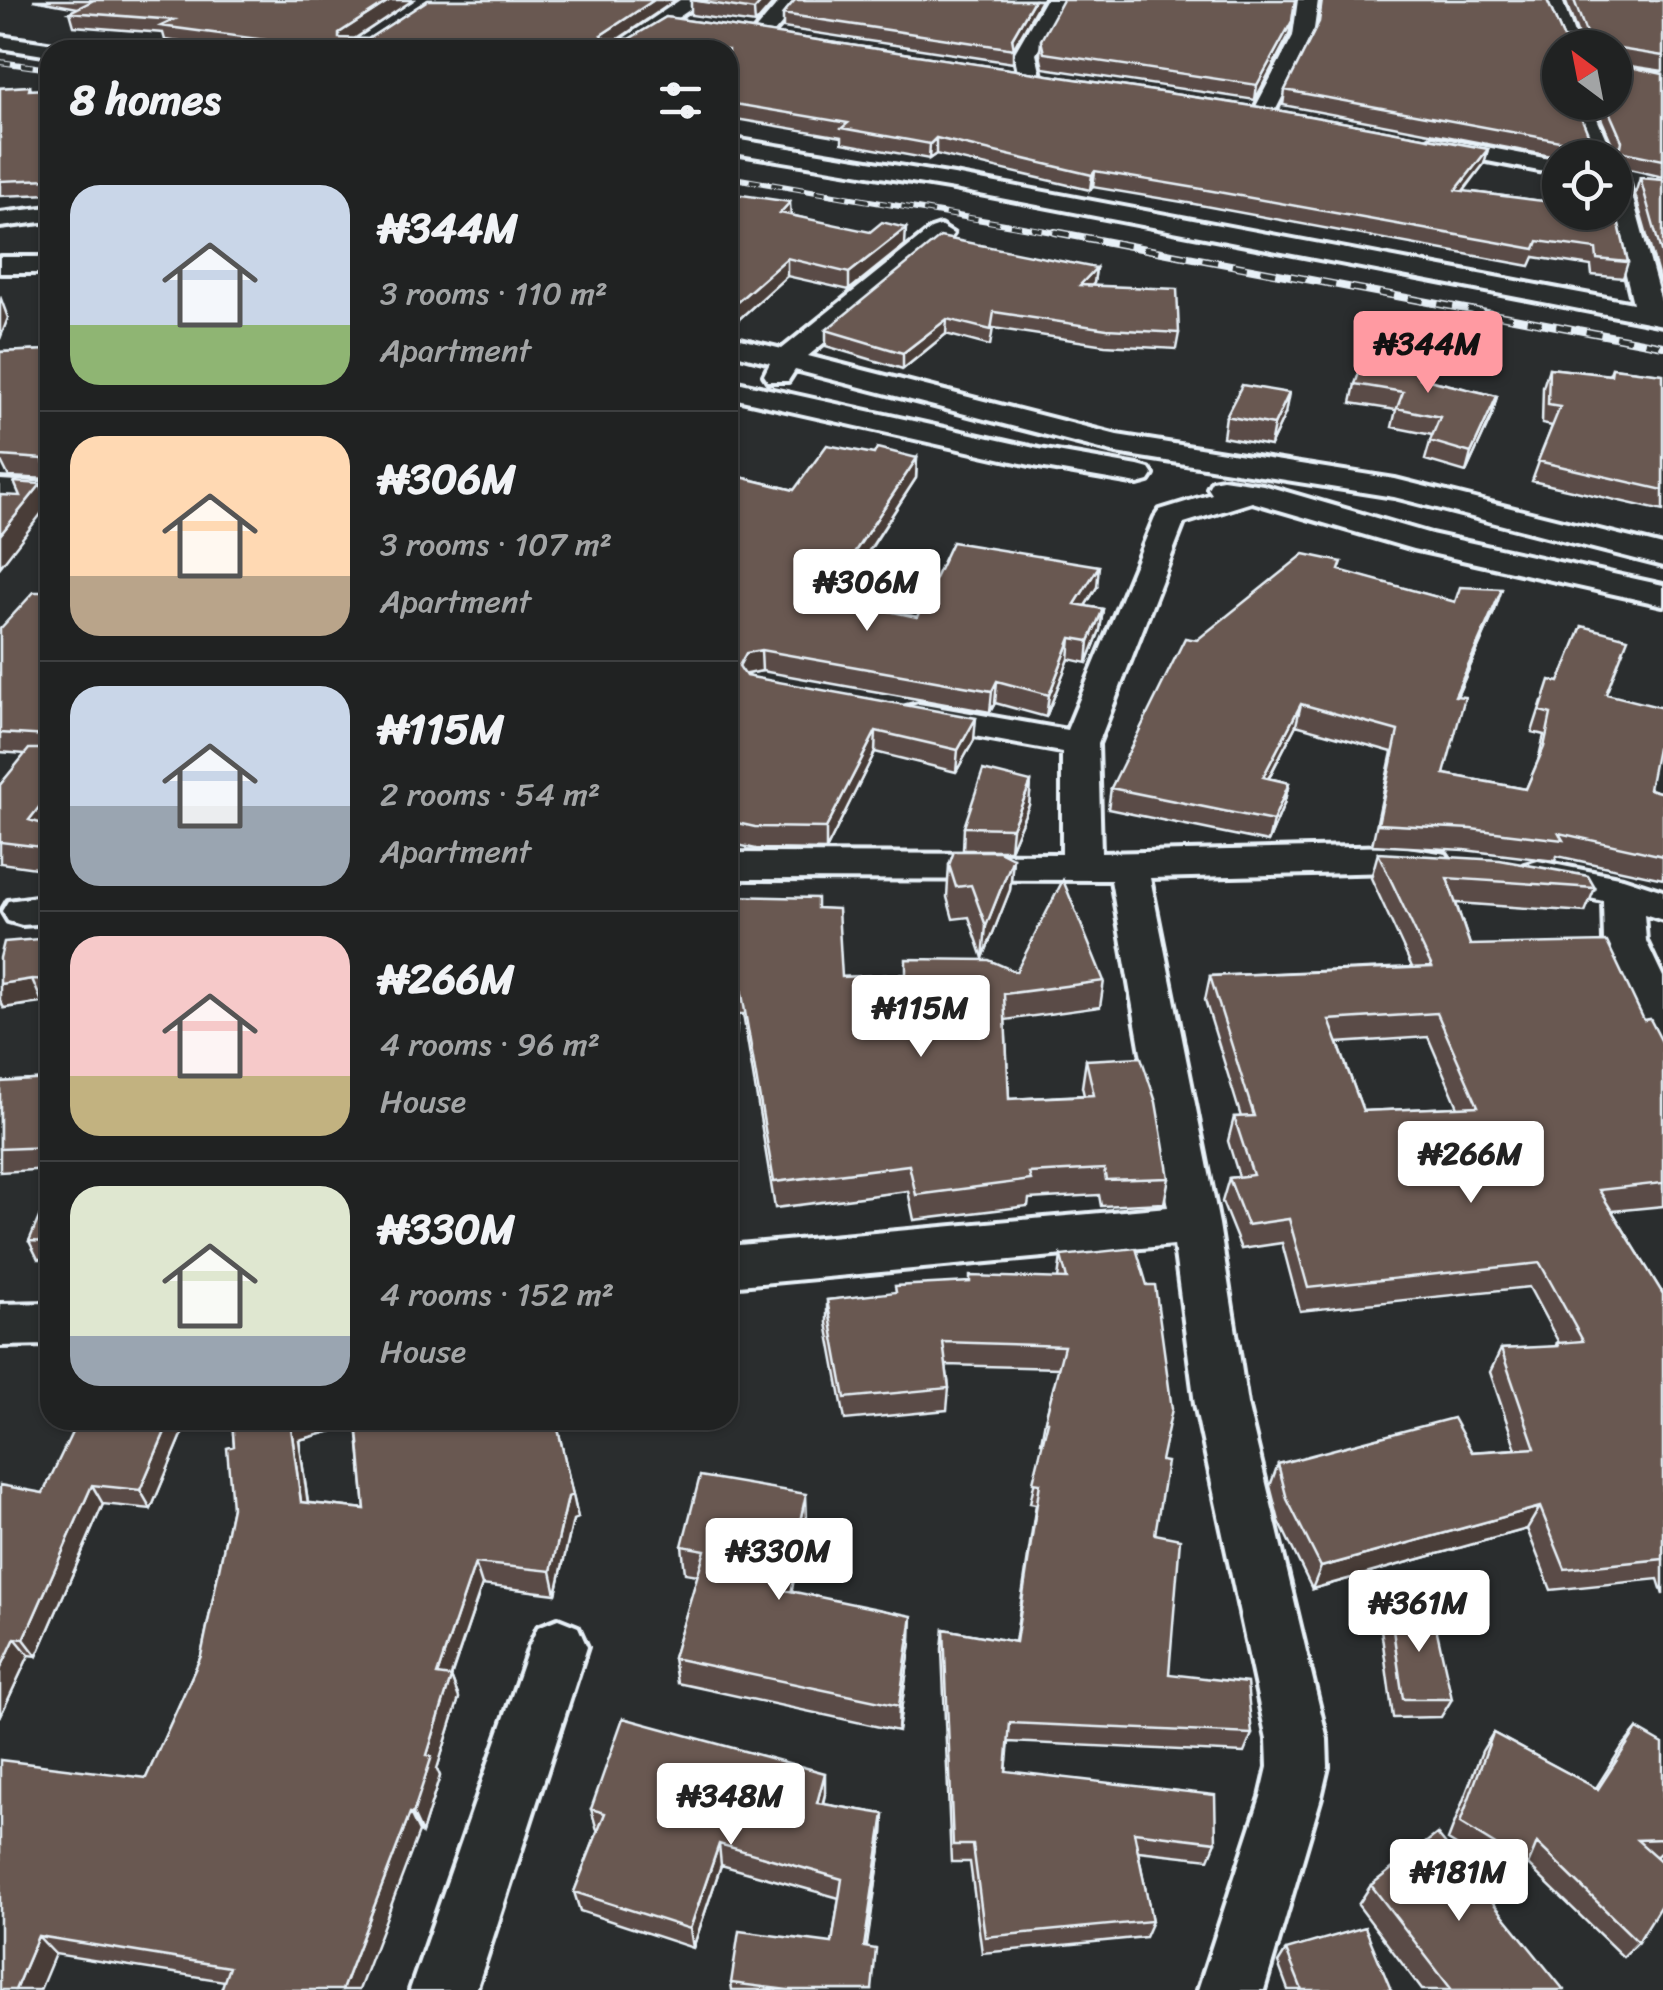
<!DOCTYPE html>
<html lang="en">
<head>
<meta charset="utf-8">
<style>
  :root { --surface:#202222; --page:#2d2f2f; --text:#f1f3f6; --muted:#a2a4a5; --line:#3d3f40; --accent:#ff9aa2 }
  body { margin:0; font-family:Sriracha,sans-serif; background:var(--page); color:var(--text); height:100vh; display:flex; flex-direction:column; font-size:38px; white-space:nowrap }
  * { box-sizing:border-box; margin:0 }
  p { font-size:32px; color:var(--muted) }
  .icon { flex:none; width:55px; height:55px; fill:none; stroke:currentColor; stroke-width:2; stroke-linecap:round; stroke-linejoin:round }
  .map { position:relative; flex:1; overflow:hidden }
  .sheet { position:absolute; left:40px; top:40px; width:698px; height:1390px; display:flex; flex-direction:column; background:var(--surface); border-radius:30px; box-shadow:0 2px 8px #0004,0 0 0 2px var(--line) }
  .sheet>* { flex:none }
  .needle { width:65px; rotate:328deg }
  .fabs { position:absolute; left:1542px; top:30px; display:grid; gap:20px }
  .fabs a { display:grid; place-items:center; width:90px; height:90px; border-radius:50%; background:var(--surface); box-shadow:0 2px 8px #0004,0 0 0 2px var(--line); font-size:50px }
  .price { position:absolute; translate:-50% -85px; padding:0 22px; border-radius:10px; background:#fff; color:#222; font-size:32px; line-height:65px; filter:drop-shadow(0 2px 5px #0008) }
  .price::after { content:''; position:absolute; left:50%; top:60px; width:30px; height:22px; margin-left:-15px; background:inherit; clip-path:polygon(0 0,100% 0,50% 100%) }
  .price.active { background:var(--accent); color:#111 }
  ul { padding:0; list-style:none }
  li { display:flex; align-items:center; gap:30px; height:250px; padding:0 30px }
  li+li { border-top:2px solid var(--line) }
  li span { display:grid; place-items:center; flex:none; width:280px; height:200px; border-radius:30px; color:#555 }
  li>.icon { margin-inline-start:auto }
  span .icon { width:120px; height:120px; fill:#fffc; stroke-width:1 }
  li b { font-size:42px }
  h2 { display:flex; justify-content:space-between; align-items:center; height:120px; padding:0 30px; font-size:42px }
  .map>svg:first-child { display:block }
</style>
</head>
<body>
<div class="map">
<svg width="1663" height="1990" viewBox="0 0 1663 1990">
  <rect width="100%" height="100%" fill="#2a2d2e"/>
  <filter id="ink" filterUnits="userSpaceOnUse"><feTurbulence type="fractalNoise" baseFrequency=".01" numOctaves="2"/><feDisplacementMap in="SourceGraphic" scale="20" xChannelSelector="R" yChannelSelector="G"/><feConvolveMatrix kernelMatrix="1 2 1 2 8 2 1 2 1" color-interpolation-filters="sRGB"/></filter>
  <g filter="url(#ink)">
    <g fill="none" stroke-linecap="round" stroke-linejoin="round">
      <g stroke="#e8f1f8" stroke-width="8">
        <path id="minor" d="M680 0H704L630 50H606Z
          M781 0H802L767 41H753L750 37 753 33Z
          M1045 0H1065L1036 54 1041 76 1030 82 1019 76 1014 54Z
          M1298 0H1318L1313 36 1272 117H1256L1253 112 1293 36Z
          M1542 0H1562L1579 48 1560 50Z
          M0 36 54 44 64 50H50V56L0 48Z
          M1568 102H1590L1614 158H1591Z
          M1433 137 1560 161V175L1425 149 1421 144Z
          M728 138 954 175 1633 303 1611 212H1615V170L1627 177 1663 309V325L954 189 728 152Z
          M50 207V221L0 227V213Z
          M940 226 953 234 949 239 808 356 1117 435 1395 479 1663 546V566L1394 497 1116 453 795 370 788 381H768L764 375 770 363 728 352V336L782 349 931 229Z
          M0 257H50V273H0Z
          M728 380 1039 449 1138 466 1149 469 1153 475 1149 481 1138 484 1039 467 728 397Z
          M1223 479 1263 485 1431 534 1663 585V605L1413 549 1252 502 1184 523 1098 744 1101 853 1395 846 1446 854 1452 863 1446 872 1432 876 1395 872 1150 878 1219 1224 1247 1404 1327 1739 1328 1767 1321 1797 1264 1990H1198L1261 1797 1268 1767 1267 1739 1195 1404 1174 1245 728 1286V1246L1168 1207 1111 880 728 879V853L1062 854V752L919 726 906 723 901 715 906 707 919 704 1067 730 1155 517 1160 510 1212 494 1208 488 1212 481Z
          M0 480 50 483V501L0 498Z
          M1538 861 1623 878 1663 891V920L1644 914 1646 941 1663 977V1038L1648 1033 1604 941 1603 901 1524 883 1518 874 1524 865Z
          M50 895V923L22 925 8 921 2 911 8 901Z
          M50 1303V1345L0 1346V1304Z
          M558 1619 578 1627 587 1647 476 1990H410L529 1647 538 1627Z"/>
      </g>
      <use href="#minor" fill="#2a2d2e" fill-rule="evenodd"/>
      <g stroke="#e8f1f8" stroke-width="6">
        <path id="rail-far1" d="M0 62 50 69
          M728 177 1070 235"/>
      </g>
      <g stroke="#e8f1f8" stroke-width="8">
        <path id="rail" d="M1055 232 1663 346"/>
      </g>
      <use href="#rail-far1" stroke="#2a2d2e" stroke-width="4" stroke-dasharray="11" stroke-linecap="butt"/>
      <use href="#rail" stroke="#2a2d2e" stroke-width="5" stroke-dasharray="15" stroke-linecap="butt"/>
    </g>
    <path fill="#5a4c46" stroke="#e8f1f8" stroke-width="2.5" fill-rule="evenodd" d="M33 0H413L355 39H368L428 0H676L617 39H629L666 17 1266 108 1488 149 1484 164 1464 191 1542 201 1560 162V212H1615V208L1628 262 1623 278 1592 275 1591 266 1534 257 1530 266 1194 204 1093 187 1090 190 936 154 929 159 842 143V137L736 119 728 124V50H238L165 40 163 33 74 26 70 12 78 8Z
      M691 0H776L755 24 691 15Z
      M795 0H1041L1013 47V63L783 28V14Z
      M1321 0H1547L1564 39 1579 38 1565 0H1663V71L1616 64 1663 74V177L1616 166 1615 158H1561L1283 105 1285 90 1318 24ZM1560 48 1615 102H1594L1613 146H1593L1560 102Z
      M1289 35 1255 100 1043 68 1040 55 1041 40Z
      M30 86 31 90 50 89V194L0 196V88Z
      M1640 178 1663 180V283L1660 282 1635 194Z
      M728 193 791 215 905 245 849 290 787 276 728 329Z
      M1096 268 1094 283 1092 285 1179 333 1176 349 1105 345 993 328 990 346 946 334 903 369 826 346V330Z
      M50 350V486L47 479 9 477 0 459V352Z
      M1549 368 1609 375 1612 368 1663 374V511L1532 481 1552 426 1542 424 1543 387Z
      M1420 378 1497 396 1492 415 1466 472 1425 460 1432 435 1392 427 1396 410 1351 403 1355 384Z
      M1285 414 1270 446 1223 437 1226 416Z
      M874 454 917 458 916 478 838 600 917 617 1097 587 1085 606 1103 609 1100 630 1087 663 1069 659 1046 717 995 703 990 712 762 671 747 674 746 676 974 740 956 772 875 752 826 850 756 849 728 843V474L794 490Z
      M1340 571 1455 602 1495 610 1457 696 1444 774 1526 789 1538 761 1544 735 1532 732 1542 701 1606 694 1649 789 1663 793V879L1557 856 1555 861 1464 850 1372 845 1392 752 1296 725 1269 778 1289 783 1284 804 1268 842 1108 809 1111 788 1197 640Z
      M50 592V870L0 863V785L26 754 0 752V629Z
      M1031 782 1029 805 1010 850H963L964 827Z
      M1378 853 1595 888 1585 912 1456 903 1470 945 1644 1020 1663 1044V1206L1612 1211 1663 1294V1595L1658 1579 1551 1590 1527 1529 1312 1589 1279 1521 1270 1486 1278 1464 1516 1449 1490 1372 1501 1349 1555 1347 1557 1343H1559L1529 1287 1300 1311 1282 1243 1241 1249 1222 1202 1229 1178 1239 1177 1228 1141 1234 1117H1241L1205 1000 1210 976 1412 967 1371 878ZM1428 1037 1458 1107 1363 1111 1338 1043Z
      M1013 858 1010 890 983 958 969 917 953 919 947 897 949 865Z
      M728 896 817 908 842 977 1016 972 1104 981 1100 1007 1005 1020 1009 1099 1084 1095 1082 1087 1086 1060 1169 1178 1164 1203 1101 1206 1099 1195 1029 1199 1028 1206 914 1220 908 1191 775 1208 743 1014H738L734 1055H728Z
      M50 938V1002L4 1008Z
      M50 1079V1169L0 1172V1082Z
      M50 1208V1259H38L29 1241Z
      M1061 1256 1161 1461 1155 1534 1169 1674 1252 1734 1244 1753 1009 1742 1006 1771 1216 1842 1209 1859 1138 1851 1152 1921 1145 1937 982 1953 970 1862H951L942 1649 944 1629 1015 1642 1036 1504 1030 1503 1043 1442H1041L1045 1420 1059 1368 946 1365 949 1388 947 1410 845 1420 827 1323V1300L1058 1279Z
      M232 1420H556L578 1518 573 1520 556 1594 482 1585 451 1677 459 1698 437 1769 440 1776 422 1833 419 1832 224 1981 55 1954 0 1990 146 1778 201 1656 232 1507 234 1446ZM357 1424 365 1509 308 1503 299 1440Z
      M182 1435 151 1509 103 1504 37 1656 29 1655 0 1717 43 1493Z
      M807 1521 791 1591 911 1642 898 1731 677 1683 673 1658 698 1575 685 1573 682 1546Z
      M1390 1609 1452 1699 1441 1717 1393 1718 1381 1629Z
      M1637 1729 1663 1839V1850L1657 1856H1655L1638 1942 1623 1957 1528 1865 1515 1881 1448 1840 1482 1751 1493 1733 1596 1788 1622 1747Z
      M825 1794 823 1804 884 1814 883 1834 866 1948 872 1990H732L731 1983 832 1943 839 1898 721 1865 693 1948 580 1911 574 1892 598 1830H597L591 1809Z
      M1371 1885 1564 1990H1422L1358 1905Z
      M1286 1950 1391 1990H1288L1278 1963Z"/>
    <path fill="#4a3e39" stroke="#e8f1f8" stroke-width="2.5" d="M390 0H413L342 47 339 38V33Z
      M654 0H676L602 50 601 35Z
      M763 0H776L755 24 754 10Z
      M1034 0H1041L1013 49 1012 38Z
      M1292 21 1289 35 1255 100 1257 85Z
      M735 104 736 119 728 124V109Z
      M936 138V154L929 159 930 144Z
      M1488 149 1484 164 1452 205 1456 190Z
      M1095 171 1093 187 1090 190 1092 175Z
      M790 202 791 219 780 213Z
      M906 228 905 245 849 290V273Z
      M787 258V276L728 329V310Z
      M1096 268 1094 283 1078 300 1080 285Z
      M1 299 8 318 0 339V302Z
      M947 319 946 334 903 369V353Z
      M1289 393 1285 414 1270 446 1274 425Z
      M1497 396 1492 415 1466 472 1471 453Z
      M917 458 916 478 840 595 828 620V598L840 574Z
      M41 484 48 505 0 567V535Z
      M1099 566 1097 587 1073 625 1075 604Z
      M1502 589 1495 610 1448 717 1455 696Z
      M1103 609 1100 630 1087 663 1089 641Z
      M1071 638 1069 659 1046 717 1049 695Z
      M761 650 762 671 747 674 740 688 739 666 746 653Z
      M997 681 995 703 990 712 992 691Z
      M1301 704 1296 725 1258 798 1263 777Z
      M976 718 974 740 956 772 958 750Z
      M876 731 875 752 826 850V828Z
      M1031 782 1029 805 1010 850 1012 828Z
      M1289 783 1284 804 1268 842 1273 821Z
      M50 793V828L29 820Z
      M1013 858 1010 890 983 958 986 926Z
      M32 979 42 1002 4 1008 0 1000V984Z
      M737 988 738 1014 734 1055 733 1029Z
      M170 1420H174L182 1435 151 1509 140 1490Z
      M290 1420H362L363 1423 299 1440 311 1525 301 1502Z
      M92 1485 103 1504 37 1656 24 1639Z
      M806 1494 807 1521 786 1616 785 1590Z
      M573 1495 578 1518 573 1520 556 1594 551 1571 568 1497Z
      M1540 1507 1527 1529 1312 1589 1321 1567Z
      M475 1563 482 1585 444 1696 437 1675Z
      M912 1616 911 1642 898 1731 899 1706Z
      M15 1638 29 1655 0 1717V1670Z
      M451 1677 459 1698 437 1769 440 1776 422 1833 413 1814 427 1755Z
      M825 1773V1794L817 1824V1803Z
      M410 1813 419 1832 359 1990H342Z
      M884 1814 883 1834 864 1966V1947Z
      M719 1844 721 1865 693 1948 690 1929Z
      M38 1936 55 1954 40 1990H15Z"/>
    <path fill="#695851" stroke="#e8f1f8" stroke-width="2.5" fill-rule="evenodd" d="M94 0H390L339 33V38L368 39 428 0H654L601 35 605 39H629L666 17 1266 108 1488 149 1456 190 1542 201 1560 162V212H1615V208L1628 262 1597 259 1596 249 1538 241 1535 249 1196 188 1095 171 1092 175 936 138 930 144 842 128 848 123 735 104 728 109V50H340L161 26 174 20 70 12Z
      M691 0H763L754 10Z
      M795 0H1034L1012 38 1014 49 783 14Z
      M1063 0H1295L1292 21 1257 85 1044 53 1041 40Z
      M1322 0H1547L1564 39 1583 37 1586 33 1574 0H1663V56L1620 49 1615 53 1616 64 1663 74V160L1620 151 1616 155 1615 194V158H1568L1565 142 1285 90 1319 22ZM1560 48H1615V102H1605L1622 141 1621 146H1593L1575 102H1560Z
      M30 86 29 90 50 89V179L0 181V88Z
      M1640 178 1663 180V259Z
      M728 193 790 202 780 213 870 232 882 222 906 228 849 273 787 258 728 310Z
      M940 237 1096 268 1080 285 1177 289 1179 333 1107 329 994 312 991 330 947 319 903 353 826 330Z
      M1370 343 1426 355 1420 378 1497 396 1471 453 1430 441 1440 417 1397 408 1403 392 1355 384Z
      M50 350V472L47 476 43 459 1 456 0 454V352Z
      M1549 368 1611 375 1612 368 1663 374V490L1538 461 1560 407 1548 405Z
      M1242 385 1289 393 1274 425 1226 416Z
      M827 445 874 454 877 448 917 458 840 574 828 598 917 617 952 542 1099 566 1075 604 1103 609 1089 641 1071 638 1049 695 997 681 992 691 761 650 746 653 739 666 746 676 976 718 958 750 876 731 826 828 755 827 728 821V474L794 490Z
      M14 482 41 484 0 535V495L20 496Z
      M1304 554 1342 562 1339 570 1455 602 1460 587 1502 589 1455 696 1465 697 1444 774 1526 789 1544 747 1551 714 1540 711 1550 680 1559 682 1582 626 1628 638 1606 694 1663 708V718L1649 789 1663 793V856L1559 833 1563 840 1471 829 1378 824 1398 731 1301 704 1263 777 1289 783 1273 821 1111 788 1185 638 1197 640Z
      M34 592H50V733L48 736 0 733V629Z
      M29 749H50V793L29 820 50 826V848L0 842V785Z
      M983 770 1031 782 1012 828 964 827Z
      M954 851H999L1013 858 986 926 971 885 956 887 949 865Z
      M1378 853 1500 860 1588 876 1595 888 1447 878 1470 945 1607 942 1644 1020 1650 1019 1663 1044V1183L1599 1190 1663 1294V1559L1565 1569 1540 1507 1321 1567 1287 1499 1278 1464 1453 1418 1472 1452 1535 1448 1501 1349 1558 1346 1557 1343 1583 1341 1540 1263 1308 1288 1289 1219 1247 1225 1229 1178 1253 1175 1234 1117 1254 1116 1210 976 1432 967ZM1437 1013 1478 1106 1363 1111 1329 1020Z
      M1063 880 1104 981 1004 994 1009 1099 1094 1095 1086 1060 1141 1057 1156 1102 1169 1178 1106 1180 1104 1169 1029 1173 1031 1180 916 1195 909 1165 774 1182 741 988H737L733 1029H728V896L817 898V908L838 909 842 977 906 974V959L989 960 1016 972Z
      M50 938V980L32 979 0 984V958L4 942Z
      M50 1079V1147L0 1149V1082Z
      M43 1208H50V1242L29 1241Z
      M1136 1248 1147 1285H1155L1172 1409 1161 1461 1167 1462 1155 1534 1180 1539 1169 1674 1247 1683 1252 1734 1010 1723 1006 1771 1215 1795 1216 1842 1134 1832 1152 1921 985 1937 973 1845H953L944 1629 1016 1642 1040 1483 1033 1482 1048 1421 1045 1420 1064 1346 943 1342 949 1388 845 1398 827 1300 896 1292 895 1286 970 1282V1276L1067 1279 1061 1256Z
      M78 1420H170L140 1490 92 1485 24 1639 15 1638 0 1670V1485L43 1493Z
      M232 1420H290L301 1502 365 1509 357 1420H556L573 1495 568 1497 551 1571 475 1563 437 1675 451 1677 427 1755 432 1756 413 1814 410 1813 342 1990H221L229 1967 38 1936 15 1990H0V1760L146 1778 201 1656 232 1507 227 1448 234 1446Z
      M700 1476 806 1494 785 1590 912 1616 899 1706 673 1658 705 1550 682 1546Z
      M1390 1609H1432L1452 1699H1403Z
      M623 1718 825 1773 817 1803 884 1814 864 1947 876 1949 872 1990H788L731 1983 739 1931 832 1943 842 1879 719 1844 690 1929 574 1892 605 1813 591 1809Z
      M1637 1729 1663 1744V1839L1637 1840 1663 1863V1902L1638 1942 1537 1843 1528 1865 1460 1823 1493 1733 1598 1789Z
      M1437 1834 1564 1990H1452L1371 1885Z
      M1365 1927 1391 1990H1302L1286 1950Z"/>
  </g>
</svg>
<div class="fabs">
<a><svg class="needle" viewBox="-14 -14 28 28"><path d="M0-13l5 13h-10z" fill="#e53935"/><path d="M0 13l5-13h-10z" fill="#a2a4a5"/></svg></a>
<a><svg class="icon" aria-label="locate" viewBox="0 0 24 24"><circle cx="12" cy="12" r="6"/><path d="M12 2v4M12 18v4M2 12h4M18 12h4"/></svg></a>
</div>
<b class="price active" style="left:1428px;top:396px">₦344M</b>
<b class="price" style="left:867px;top:634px">₦306M</b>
<b class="price" style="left:921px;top:1060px">₦115M</b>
<b class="price" style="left:1471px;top:1206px">₦266M</b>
<b class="price" style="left:779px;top:1603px">₦330M</b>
<b class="price" style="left:1419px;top:1655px">₦361M</b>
<b class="price" style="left:731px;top:1848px">₦348M</b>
<b class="price" style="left:1459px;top:1924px">₦181M</b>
<section class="sheet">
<h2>8 homes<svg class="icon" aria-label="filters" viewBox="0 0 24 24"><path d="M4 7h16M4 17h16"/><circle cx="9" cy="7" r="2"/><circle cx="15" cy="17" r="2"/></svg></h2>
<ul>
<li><span style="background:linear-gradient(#c9d6e8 70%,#8fb573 0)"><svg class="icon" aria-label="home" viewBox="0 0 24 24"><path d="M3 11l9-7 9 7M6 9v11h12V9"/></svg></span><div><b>₦344M</b><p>3 rooms · 110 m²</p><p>Apartment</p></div></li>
<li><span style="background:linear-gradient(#ffd9b3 70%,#b9a48a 0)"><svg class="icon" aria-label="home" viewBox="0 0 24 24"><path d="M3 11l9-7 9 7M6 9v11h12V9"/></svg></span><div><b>₦306M</b><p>3 rooms · 107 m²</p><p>Apartment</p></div></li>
<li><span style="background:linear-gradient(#c9d6e8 60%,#9aa5b1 0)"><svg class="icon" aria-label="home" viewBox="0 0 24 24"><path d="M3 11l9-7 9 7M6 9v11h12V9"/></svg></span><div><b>₦115M</b><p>2 rooms · 54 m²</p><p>Apartment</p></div></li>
<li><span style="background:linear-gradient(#f6c9c9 70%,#c2b280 0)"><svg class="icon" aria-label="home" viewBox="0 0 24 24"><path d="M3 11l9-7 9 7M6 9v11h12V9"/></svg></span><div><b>₦266M</b><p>4 rooms · 96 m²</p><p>House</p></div></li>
<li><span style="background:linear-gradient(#dfe7d0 75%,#9aa5b1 0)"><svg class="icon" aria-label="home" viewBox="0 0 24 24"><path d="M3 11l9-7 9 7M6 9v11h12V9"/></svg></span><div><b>₦330M</b><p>4 rooms · 152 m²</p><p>House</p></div></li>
</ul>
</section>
</div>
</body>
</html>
